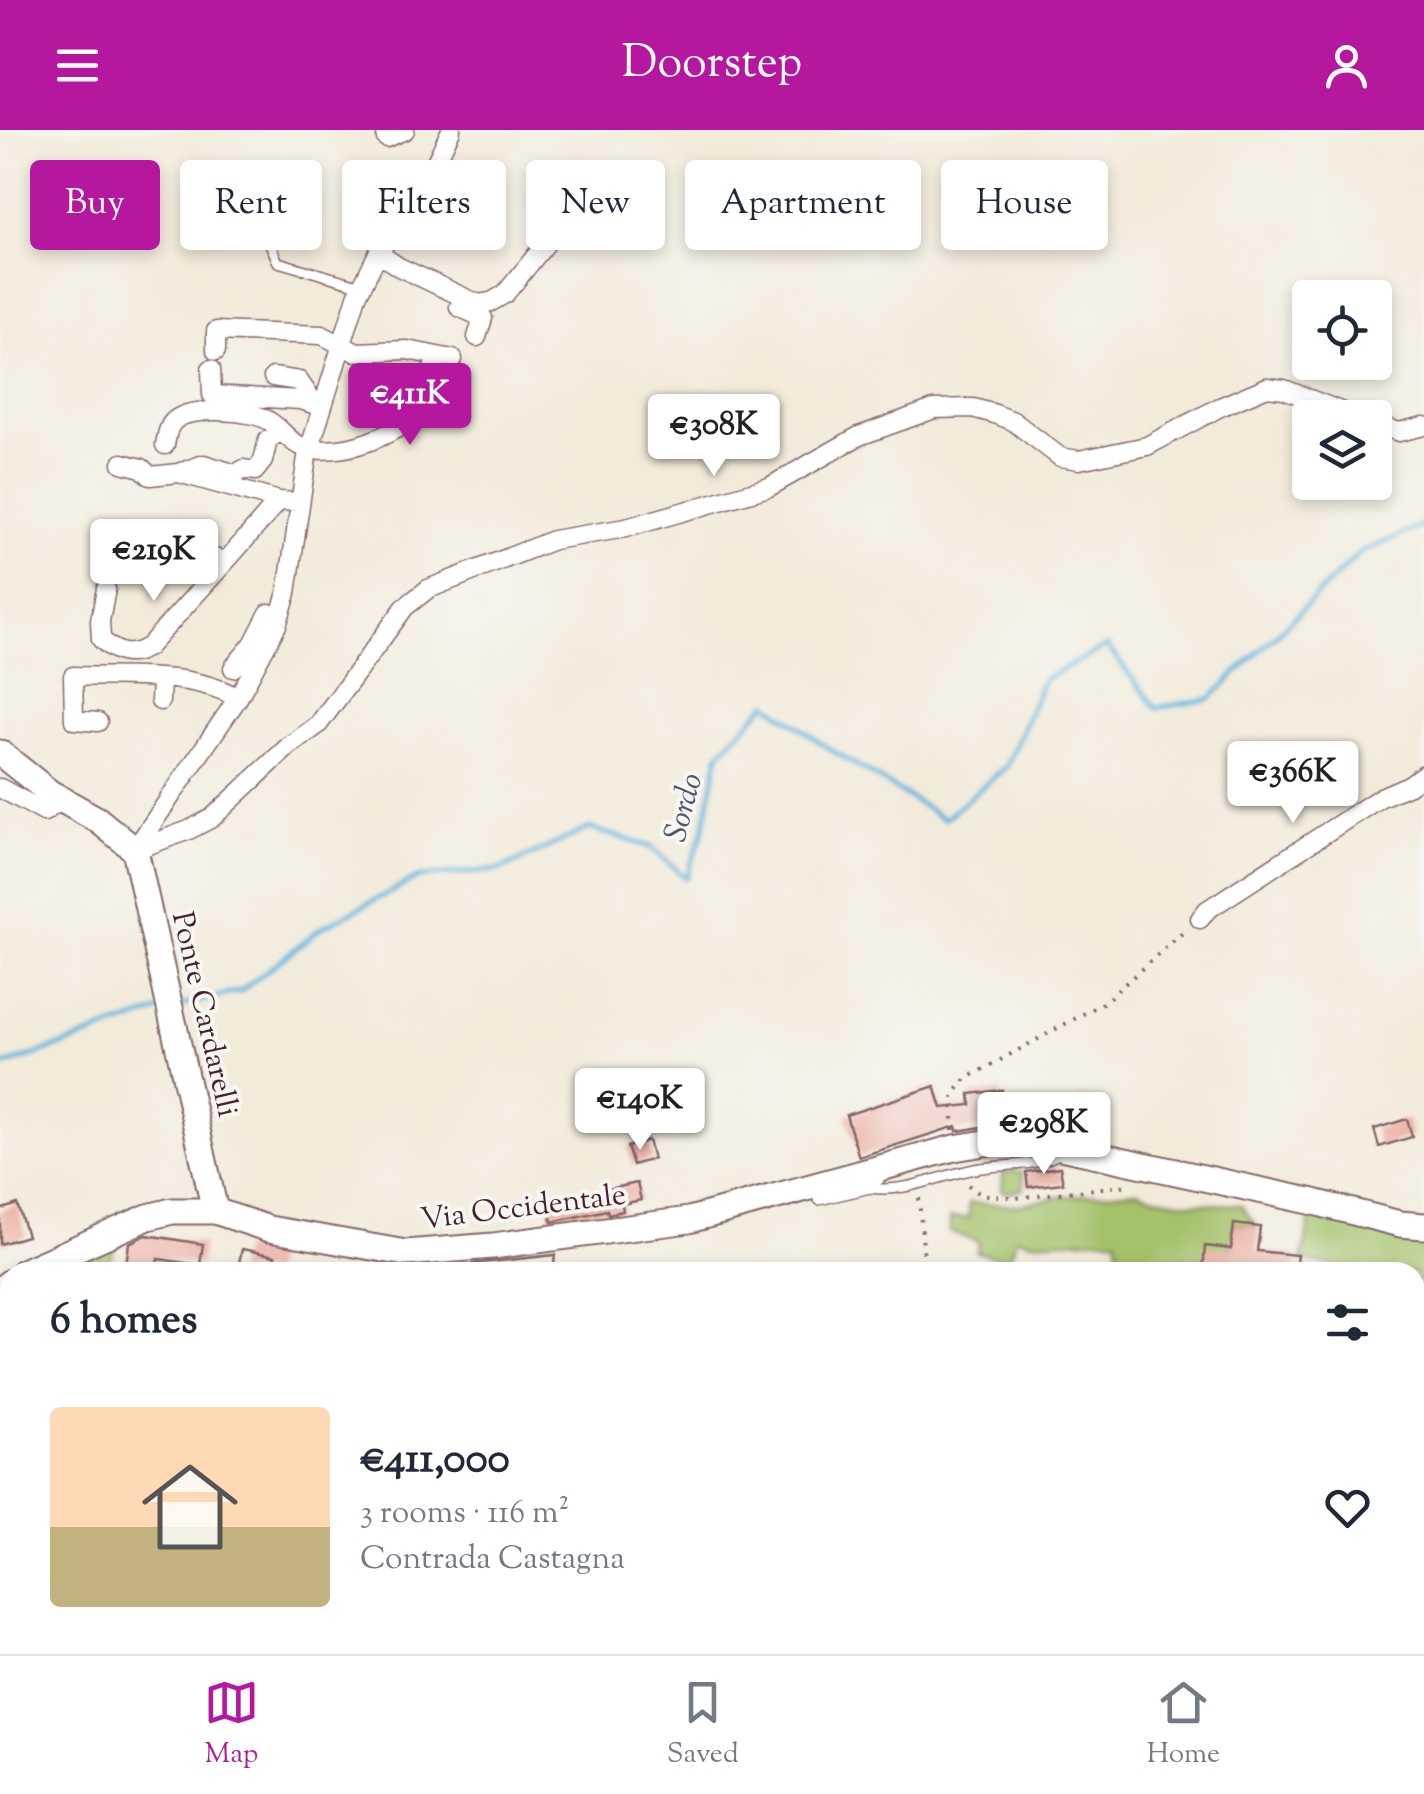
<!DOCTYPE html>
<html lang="en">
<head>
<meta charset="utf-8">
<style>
  :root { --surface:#fff; --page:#f6f6f7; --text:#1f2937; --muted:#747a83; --line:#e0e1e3; --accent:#b5179e }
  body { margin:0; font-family:"Sorts Mill Goudy",serif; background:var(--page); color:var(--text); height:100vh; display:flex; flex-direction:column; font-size:38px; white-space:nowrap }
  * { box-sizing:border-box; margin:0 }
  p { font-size:32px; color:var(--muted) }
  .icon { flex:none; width:55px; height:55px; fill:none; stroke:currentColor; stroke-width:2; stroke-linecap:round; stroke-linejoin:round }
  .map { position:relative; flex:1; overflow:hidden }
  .panel { position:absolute; left:0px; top:1132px; width:1425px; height:392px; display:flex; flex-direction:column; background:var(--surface); border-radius:30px 30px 0 0; box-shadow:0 5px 15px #0003 }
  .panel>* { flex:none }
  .banner { position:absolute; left:30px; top:30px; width:1365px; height:90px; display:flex; gap:20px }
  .buttons { position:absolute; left:1292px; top:150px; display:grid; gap:20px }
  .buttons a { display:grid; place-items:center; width:100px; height:100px; border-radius:10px; background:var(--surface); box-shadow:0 5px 15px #0003; font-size:50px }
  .price { position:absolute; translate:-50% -85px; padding:0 22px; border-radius:10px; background:#fff; color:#222; font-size:32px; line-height:65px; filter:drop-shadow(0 2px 5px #0008) }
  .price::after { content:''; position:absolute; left:50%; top:60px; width:30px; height:22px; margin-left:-15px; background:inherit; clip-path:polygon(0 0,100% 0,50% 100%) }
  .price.selected { background:var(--accent); color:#fff }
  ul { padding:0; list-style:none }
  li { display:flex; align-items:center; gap:30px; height:250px; padding:0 50px }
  li span { display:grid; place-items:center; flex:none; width:280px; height:200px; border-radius:10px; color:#555 }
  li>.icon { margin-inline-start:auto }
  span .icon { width:120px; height:120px; fill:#fffc; stroke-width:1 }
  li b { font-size:42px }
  h2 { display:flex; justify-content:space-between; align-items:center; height:120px; padding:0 50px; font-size:42px }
  .pill { padding:0 35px; border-radius:10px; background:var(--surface); box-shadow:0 5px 15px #0003; font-size:35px; line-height:90px }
  .pill.selected { background:var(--accent); color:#fff }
  header { display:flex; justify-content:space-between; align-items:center; height:130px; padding:0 50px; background:var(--accent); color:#fff; font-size:45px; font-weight:600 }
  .dock { display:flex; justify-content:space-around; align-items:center; height:140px; border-top:2px solid var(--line); background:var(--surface); font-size:28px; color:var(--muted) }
  .dock a { display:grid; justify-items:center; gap:5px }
  .dock .selected { color:var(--accent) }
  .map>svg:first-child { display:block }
</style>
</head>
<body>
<header><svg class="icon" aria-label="menu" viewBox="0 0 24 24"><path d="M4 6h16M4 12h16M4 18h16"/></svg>Doorstep<svg class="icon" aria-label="person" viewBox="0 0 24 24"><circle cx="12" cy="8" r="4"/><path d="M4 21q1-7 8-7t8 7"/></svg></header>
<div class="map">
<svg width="1424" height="1524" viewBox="0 0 1424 1524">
  <rect width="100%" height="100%" fill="#f6f6f2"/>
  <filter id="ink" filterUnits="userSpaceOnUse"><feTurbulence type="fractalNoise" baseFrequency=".01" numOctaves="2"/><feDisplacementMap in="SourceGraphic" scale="20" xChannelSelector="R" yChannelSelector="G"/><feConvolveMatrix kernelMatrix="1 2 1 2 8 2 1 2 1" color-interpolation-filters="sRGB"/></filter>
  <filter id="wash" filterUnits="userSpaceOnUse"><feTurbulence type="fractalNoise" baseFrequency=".0048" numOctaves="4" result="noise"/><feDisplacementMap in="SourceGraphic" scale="40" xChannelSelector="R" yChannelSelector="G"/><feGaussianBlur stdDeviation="2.25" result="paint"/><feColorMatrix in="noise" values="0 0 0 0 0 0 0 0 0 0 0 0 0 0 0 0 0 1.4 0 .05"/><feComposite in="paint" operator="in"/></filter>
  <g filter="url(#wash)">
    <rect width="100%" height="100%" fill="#f3ebda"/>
    <path fill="#a4c26a" stroke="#77704a" stroke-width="2.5" d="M1022 1041 1024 1059 1006 1063 1002 1059 1003 1042Z
      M1137 1060C1168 1073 1208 1074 1241 1075L1256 1096 1234 1094 1231 1119 1204 1129 1118 1127 1117 1108 1031 1112 1017 1107 1009 1130 976 1122 979 1112 950 1102V1088H969V1073L1017 1075 1052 1068Z
      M1311 1083 1424 1110V1152L1415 1151V1142H1370L1302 1130Z
      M120 1104 105 1142H33Z"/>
    <path fill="#83a85e" stroke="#666444" stroke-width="2.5" d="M391 1515H437L492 1524H382Z"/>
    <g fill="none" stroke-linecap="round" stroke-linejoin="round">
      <path stroke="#5eb5db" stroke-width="5" d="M176 877 241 861 321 798 419 747 500 740 589 698 651 717 686 748 704 699 719 624 767 573 825 616 944 689 1007 636 1043 550 1107 516 1156 578 1210 569 1360 423 1424 395
        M0 937 160 881
        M0 1444 10 1445
        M107 1515 114 1524"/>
    </g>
    <g id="blocks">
      <path fill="#ebab9e" d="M935 956 942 978 971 975 970 964 1002 960 1000 994 957 1001 956 996 859 1027 846 985Z
        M1076 968 1090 969 1088 993 1062 990 1060 1000 1020 994 1017 970 1075 977Z
        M1407 989 1412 1007 1379 1017 1374 999Z
        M648 1010 653 1029 633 1035 627 1017Z
        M1060 1037 1063 1053 1028 1057 1026 1042Z
        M637 1053 641 1070 622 1074 623 1081 608 1084 607 1080 552 1092 548 1072Z
        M17 1074 27 1106 0 1114V1080Z
        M1234 1094 1260 1097 1257 1121 1297 1125 1295 1142H1203L1205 1116 1231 1119Z
        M146 1105 203 1114 200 1135 158 1129 156 1142H125L129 1113Z
        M242 1119 275 1126 272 1142H237Z
        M555 1125 553 1142H471L472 1134Z"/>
    </g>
  </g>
  <g filter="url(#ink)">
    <use href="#blocks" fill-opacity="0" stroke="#856668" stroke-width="2.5"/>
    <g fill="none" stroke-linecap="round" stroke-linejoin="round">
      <g stroke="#856668" stroke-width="12">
        <path id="service" d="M278 72 270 114 278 132 362 156
          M879 1050 870 1054V1058C907 1064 945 1043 981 1038 1008 1034 1036 1037 1060 1023
          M819 1070 870 1058
          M313 1524 320 1515"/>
      </g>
      <g stroke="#856668" stroke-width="21">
        <path id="minor" d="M386 8 405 0
          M378 123 399 137 478 174 491 172 505 164 574 79
          M459 177 483 188 477 207
          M216 221V201L322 205 355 222 407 220 453 229
          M211 239 212 265 301 270 313 274
          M273 247 299 251 317 277
          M1375 294 1399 302 1424 296
          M165 315C167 305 168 293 178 288 195 277 253 280 269 291 289 304 287 315 314 319 353 324 392 304 423 282L436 226
          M122 333 142 338 150 346 179 343 279 371 300 372
          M179 343 204 334 236 344 244 339 255 341 263 331 268 310 280 301
          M149 412 226 431 279 371
          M106 459 100 491 101 509C116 524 130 528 148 517L226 431
          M253 514 269 483
          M233 538 253 514 265 518
          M160 571 161 550
          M98 592 74 590 73 546C127 548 190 541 238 568
          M0 658 44 682 62 670
          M135 719 238 568 277 495 287 463 307 327 357 166 378 123 417 72 451 0
          M135 720 189 700 212 688 289 616 318 595 405 477 428 459 553 410 626 398 769 357 859 306 934 279 973 278 995 284 1013 291 1060 327 1079 330 1147 316 1220 277 1267 257 1284 259 1358 288
          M1200 789 1207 780 1381 667 1409 655 1424 644
          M1415 1278 1424 1279
          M0 1296 10 1301
          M0 1515 30 1524
          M192 1515 194 1524"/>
      </g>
      <g stroke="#856668" stroke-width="29">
        <path id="secondary" d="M0 623 50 663 98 690 135 720 215 1081
          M23 1142 148 1087 172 1081H215L269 1099 406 1123 493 1116 689 1090 954 1018 1010 1009 1047 1014 1314 1072 1400 1094 1424 1096
          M0 1160 10 1152
          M0 1182 10 1198
          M1415 1447 1424 1451"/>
      </g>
      <path stroke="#856668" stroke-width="4" stroke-dasharray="2.5 8" stroke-linecap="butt" d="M953 1000V965L966 949 1103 873 1188 798
        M968 1055 980 1064 1015 1068 1130 1055
        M919 1068 925 1142
        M1415 1312 1424 1313"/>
      <use href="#service" stroke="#fff" stroke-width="9"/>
      <use href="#minor" stroke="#fff" stroke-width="18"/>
      <use href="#secondary" stroke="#fff" stroke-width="25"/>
    </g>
  </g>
  <g text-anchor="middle" stroke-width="8" stroke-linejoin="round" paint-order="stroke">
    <g font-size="30" fill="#4a1f2b" stroke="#f6f6f2">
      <text transform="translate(206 884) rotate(77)" y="10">Ponte Cardarelli</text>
      <text transform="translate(523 1076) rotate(-7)" y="10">Via Occidentale</text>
    </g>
    <g font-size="32" font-style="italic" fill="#515469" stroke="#f6f6f2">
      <text transform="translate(682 677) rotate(-75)" y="11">Sordo</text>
    </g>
  </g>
</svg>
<div class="buttons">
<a><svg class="icon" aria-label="locate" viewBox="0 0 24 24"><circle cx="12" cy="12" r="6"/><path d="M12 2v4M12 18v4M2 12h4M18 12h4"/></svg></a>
<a><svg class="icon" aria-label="layers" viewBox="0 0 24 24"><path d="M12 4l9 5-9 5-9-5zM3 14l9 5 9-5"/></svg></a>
</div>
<b class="price selected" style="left:410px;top:318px">€411K</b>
<b class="price" style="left:714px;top:349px">€308K</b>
<b class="price" style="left:154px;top:474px">€219K</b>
<b class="price" style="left:1293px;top:696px">€366K</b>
<b class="price" style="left:640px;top:1023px">€140K</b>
<b class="price" style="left:1044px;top:1047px">€298K</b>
<div class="banner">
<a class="pill selected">Buy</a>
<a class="pill">Rent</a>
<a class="pill">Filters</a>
<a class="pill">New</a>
<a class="pill">Apartment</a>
<a class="pill">House</a>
</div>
<section class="panel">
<h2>6 homes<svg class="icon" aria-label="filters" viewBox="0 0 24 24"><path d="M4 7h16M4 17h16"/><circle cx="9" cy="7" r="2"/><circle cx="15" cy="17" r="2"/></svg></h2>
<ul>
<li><span style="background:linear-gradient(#ffd9b3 60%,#c2b280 0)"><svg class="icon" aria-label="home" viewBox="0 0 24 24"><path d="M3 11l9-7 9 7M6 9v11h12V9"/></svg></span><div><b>€411,000</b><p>3 rooms · 116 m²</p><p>Contrada Castagna</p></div><svg class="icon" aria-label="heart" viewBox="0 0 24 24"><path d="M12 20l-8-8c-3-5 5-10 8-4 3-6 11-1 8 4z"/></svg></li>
</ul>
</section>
</div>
<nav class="dock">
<a class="selected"><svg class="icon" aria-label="map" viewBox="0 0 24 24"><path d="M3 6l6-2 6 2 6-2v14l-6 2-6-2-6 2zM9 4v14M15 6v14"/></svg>Map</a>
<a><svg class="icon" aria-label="saved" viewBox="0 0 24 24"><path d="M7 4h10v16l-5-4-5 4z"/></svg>Saved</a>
<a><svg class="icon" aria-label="home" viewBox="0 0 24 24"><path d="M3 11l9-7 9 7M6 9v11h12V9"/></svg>Home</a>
</nav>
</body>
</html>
